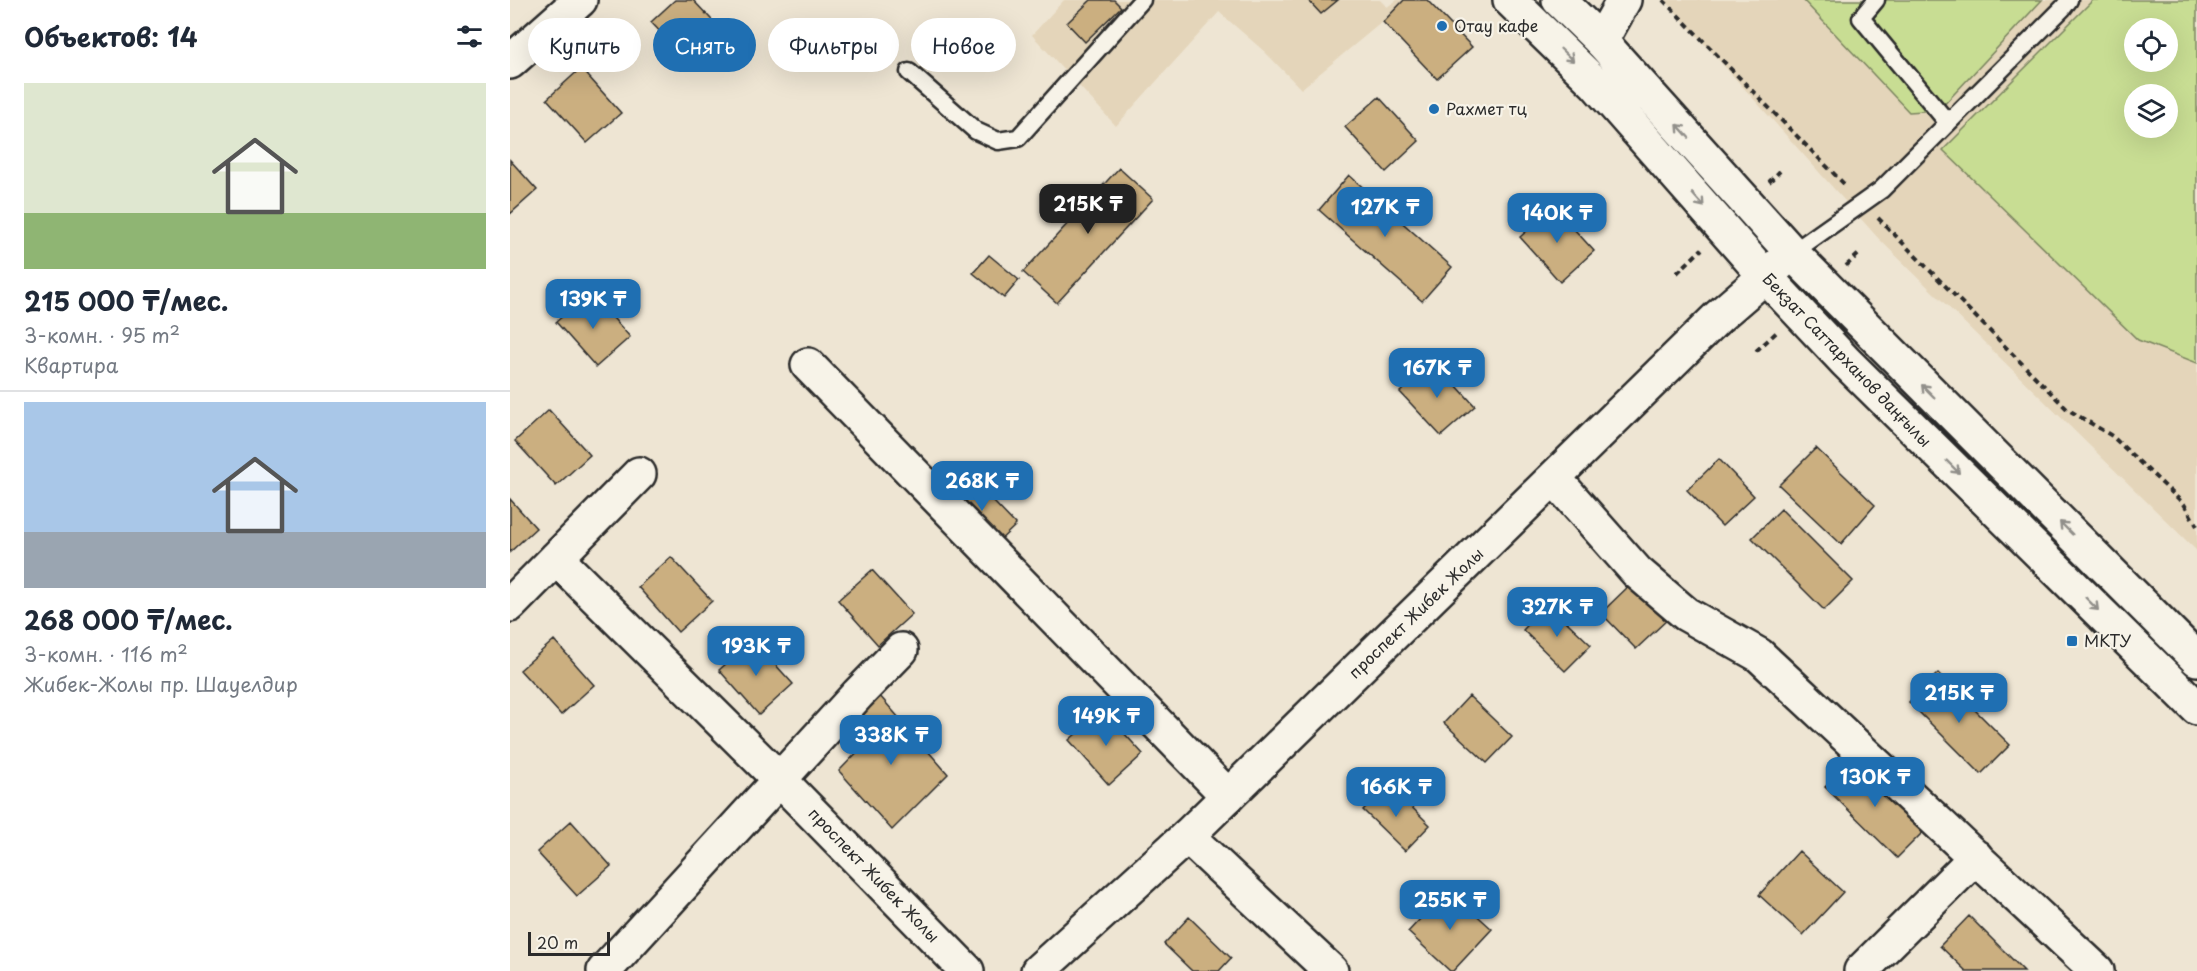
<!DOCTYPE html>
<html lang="ru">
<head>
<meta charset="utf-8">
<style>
  :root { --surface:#fff; --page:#f6f6f7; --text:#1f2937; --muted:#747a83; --line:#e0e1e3; --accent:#1f6fb2 }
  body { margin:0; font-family:"Playpen Sans",sans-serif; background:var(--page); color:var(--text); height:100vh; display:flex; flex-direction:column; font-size:22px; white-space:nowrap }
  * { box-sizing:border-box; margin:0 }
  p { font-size:20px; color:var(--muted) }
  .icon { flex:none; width:33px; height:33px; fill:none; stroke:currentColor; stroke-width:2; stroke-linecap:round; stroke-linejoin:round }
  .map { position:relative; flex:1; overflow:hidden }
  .details { display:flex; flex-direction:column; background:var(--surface); width:510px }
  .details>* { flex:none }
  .banner { position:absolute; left:18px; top:18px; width:570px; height:54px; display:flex; gap:12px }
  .controls { position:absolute; left:1614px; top:18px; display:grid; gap:12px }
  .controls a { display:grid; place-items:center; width:54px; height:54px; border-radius:50%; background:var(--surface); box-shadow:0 6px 24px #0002; font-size:30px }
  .scale { position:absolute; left:18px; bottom:15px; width:82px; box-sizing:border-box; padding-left:6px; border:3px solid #2b2b2b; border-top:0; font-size:16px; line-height:21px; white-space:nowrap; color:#2b2b2b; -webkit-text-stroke:4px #f7f3e8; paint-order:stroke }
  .price { position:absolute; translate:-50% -51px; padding:0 14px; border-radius:12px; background:var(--accent); color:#fff; font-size:20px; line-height:39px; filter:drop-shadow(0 2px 3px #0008) }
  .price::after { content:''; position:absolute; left:50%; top:36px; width:18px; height:14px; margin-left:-9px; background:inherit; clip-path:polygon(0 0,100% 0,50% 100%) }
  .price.active { background:#222; color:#fff }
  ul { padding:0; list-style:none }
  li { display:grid; align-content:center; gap:12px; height:318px; padding:0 24px }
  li+li { border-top:2px solid var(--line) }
  li span { display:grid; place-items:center; height:186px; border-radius:0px; color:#555 }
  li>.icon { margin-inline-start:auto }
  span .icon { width:108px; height:108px; fill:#fffc; stroke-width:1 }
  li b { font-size:26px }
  h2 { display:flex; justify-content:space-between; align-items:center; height:72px; padding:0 24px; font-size:26px }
  .pill { padding:0 21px; border-radius:27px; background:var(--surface); box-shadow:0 6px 24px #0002; font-size:21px; line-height:54px }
  .pill.active { background:var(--accent); color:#fff }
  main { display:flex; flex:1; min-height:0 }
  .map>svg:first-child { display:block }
</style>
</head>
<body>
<main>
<section class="details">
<h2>Объектов: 14<svg class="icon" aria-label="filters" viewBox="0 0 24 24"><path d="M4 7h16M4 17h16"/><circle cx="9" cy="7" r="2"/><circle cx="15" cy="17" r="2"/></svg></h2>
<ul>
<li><span style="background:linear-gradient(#dfe7d0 70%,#8fb573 0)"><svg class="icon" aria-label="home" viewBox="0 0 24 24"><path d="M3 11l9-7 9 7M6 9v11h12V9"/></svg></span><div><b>215 000 ₸/мес.</b><p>3-комн. · 95 m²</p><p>Квартира</p></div></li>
<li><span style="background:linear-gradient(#a9c7e8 70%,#9aa5b1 0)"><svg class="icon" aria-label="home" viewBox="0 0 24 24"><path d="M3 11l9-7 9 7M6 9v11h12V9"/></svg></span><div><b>268 000 ₸/мес.</b><p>3-комн. · 116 m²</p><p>Жибек-Жолы пр. Шауелдир</p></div></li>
</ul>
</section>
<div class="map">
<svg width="1687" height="971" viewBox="0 0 1687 971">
  <rect width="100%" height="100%" fill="#eee5d3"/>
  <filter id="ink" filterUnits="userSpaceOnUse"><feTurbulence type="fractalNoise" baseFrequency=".0167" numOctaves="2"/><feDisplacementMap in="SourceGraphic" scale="12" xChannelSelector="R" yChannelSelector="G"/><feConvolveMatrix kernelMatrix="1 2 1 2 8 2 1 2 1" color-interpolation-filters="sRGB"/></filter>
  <g filter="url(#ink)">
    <path fill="#e4d5ba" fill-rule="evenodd" d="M554 0H870L877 7 887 0H917L962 47 927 79 872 22 791 89 755 52 709 12 606 126 522 35Z
      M1155 0H1687V551L1369 239ZM1624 28H1658V62H1624ZM1624 94H1658V128H1624Z"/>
    <path fill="#c8dd93" stroke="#7a845f" stroke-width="1.5" fill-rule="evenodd" d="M1293 0H1532L1429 110 1399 112Z
      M1583 0H1687V363L1628 340 1433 150ZM1624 28H1658V62H1624ZM1624 94H1658V128H1624Z"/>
    <path fill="#cbaf80" stroke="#2b2b2b" stroke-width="1.5" d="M165 0H183L216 35 182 66 141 22Z
      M581 0H604L611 7 575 42 557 23Z
      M798 0H828L811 14Z
      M894 0H917L962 47 927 79 873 22Z
      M71 68 111 113 77 143 37 99Z
      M869 97 909 141 876 172 835 127Z
      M0 160 27 190 0 214Z
      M609 168 643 199 547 303 513 272Z
      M839 175 942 267 912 301 809 210Z
      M1044 207 1084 251 1050 282 1010 237Z
      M479 255 509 280 494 298 463 273Z
      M80 292 120 337 86 367 46 322Z
      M924 361 965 406 931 436 890 392Z
      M39 410 80 455 46 486 5 441Z
      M1306 448 1365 505 1331 544 1269 485Z
      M1209 459 1244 496 1212 526 1177 490Z
      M461 478 506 525 483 547 438 499Z
      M0 499 26 528 0 552Z
      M1271 509 1343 581 1314 610 1242 538Z
      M161 557 202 601 168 632 128 587Z
      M362 570 402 614 368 645 328 600Z
      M1123 582 1159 618 1126 649 1091 613Z
      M1038 604 1081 645 1055 671 1013 630Z
      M44 640 84 685 51 715 10 670Z
      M243 640 283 684 249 715 209 670Z
      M1428 673 1500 745 1471 774 1399 702Z
      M369 695 438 774 382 830 329 771 358 741 347 723Z
      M959 696 1002 737 977 763 934 723Z
      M593 710 633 754 599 785 559 740Z
      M1344 758 1416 829 1387 858 1315 787Z
      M878 784 920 825 895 851 853 810Z
      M61 821 101 866 67 896 27 852Z
      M1289 851 1333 892 1293 935 1249 895Z
      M938 889 982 929 943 971H940L898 932Z
      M1459 916 1514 971H1456L1430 946Z
      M679 917 721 958 709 971H682L654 944Z"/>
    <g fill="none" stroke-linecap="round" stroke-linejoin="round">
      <g stroke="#2b2b2b" stroke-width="21">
        <path id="lane" d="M1366 0 1351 18 1438 123
          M399 72 466 131 488 141 508 138 632 0
          M1282 253 1371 190 1553 8 1559 0"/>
      </g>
      <g stroke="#2b2b2b" stroke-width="38">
        <path id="street" d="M1091 41 1114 0
          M0 62 70 0
          M298 365 718 796
          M1044 478 1127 572 1176 614 1249 655 1587 971
          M46 558 270 780 457 971
          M0 605 129 474
          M677 836 821 971
          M94 971 348 694 391 650
          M1351 971 1466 857"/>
      </g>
      <g stroke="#2b2b2b" stroke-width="38">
        <path id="secondary" d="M528 971 677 836 1208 317 1282 253"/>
      </g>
      <g stroke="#2b2b2b" stroke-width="38">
        <path id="primary" d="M1000 0 1086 84 1255 276 1336 362 1687 708
          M1049 0 1091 41 1282 253 1687 659"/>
      </g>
      <path stroke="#2b2b2b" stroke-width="4" stroke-dasharray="6 4.5" stroke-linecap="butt" d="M1153 0 1337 187
        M1259 182 1270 171
        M1368 218 1557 409 1602 436 1674 504 1687 526
        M1336 266 1351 252
        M1167 273 1192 249
        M1246 351 1268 331"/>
      <use href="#lane" stroke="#f7f3e8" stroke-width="16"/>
      <use href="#street" stroke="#f7f3e8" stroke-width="33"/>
      <use href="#secondary" stroke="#f7f3e8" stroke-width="33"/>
      <use href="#primary" stroke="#f7f3e8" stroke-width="33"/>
    </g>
    <defs><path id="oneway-shaft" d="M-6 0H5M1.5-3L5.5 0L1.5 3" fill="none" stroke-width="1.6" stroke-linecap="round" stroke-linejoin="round" transform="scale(1.5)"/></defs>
    <g stroke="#918f8a">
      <use href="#oneway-shaft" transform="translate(1057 55) rotate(44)"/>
      <use href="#oneway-shaft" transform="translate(1173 131) rotate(-132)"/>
      <use href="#oneway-shaft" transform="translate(1188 200) rotate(49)"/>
      <use href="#oneway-shaft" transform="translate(1418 391) rotate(-135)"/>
      <use href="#oneway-shaft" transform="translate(1443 467) rotate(45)"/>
      <use href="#oneway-shaft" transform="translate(1556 528) rotate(-135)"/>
      <use href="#oneway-shaft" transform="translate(1582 604) rotate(45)"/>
    </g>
  </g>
  <g fill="#1f6fb2" stroke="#f7f3e8" stroke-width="2">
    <circle cx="932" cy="26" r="6"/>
    <circle cx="924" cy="109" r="6"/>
    <rect x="1556" y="635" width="12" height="12" rx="3"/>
  </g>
  <g text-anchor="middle" stroke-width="4.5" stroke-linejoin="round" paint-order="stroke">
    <g font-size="16" fill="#2b2b2b" stroke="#f7f3e8" text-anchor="start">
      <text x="944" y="32">Отау кафе</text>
      <text x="936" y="115">Рахмет тц</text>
      <text x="1574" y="647">МКТУ</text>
    </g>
    <g font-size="16" fill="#2b2b2b" stroke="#f7f3e8">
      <text transform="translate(1337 360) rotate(46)" y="6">Бекзат Саттарханов даңғылы</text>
      <text transform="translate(906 613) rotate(-44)" y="6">проспект Жибек Жолы</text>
      <text transform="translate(364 875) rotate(46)" y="6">проспект Жибек Жолы</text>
    </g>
  </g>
</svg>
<div class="controls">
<a><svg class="icon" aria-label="locate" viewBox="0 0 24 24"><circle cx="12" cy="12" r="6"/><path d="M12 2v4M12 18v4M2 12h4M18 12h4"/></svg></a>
<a><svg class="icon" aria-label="layers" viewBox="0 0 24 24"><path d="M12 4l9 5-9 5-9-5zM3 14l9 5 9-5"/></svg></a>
</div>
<div class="scale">20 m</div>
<b class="price active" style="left:578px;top:235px">215K ₸</b>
<b class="price" style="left:875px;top:238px">127K ₸</b>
<b class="price" style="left:1047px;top:244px">140K ₸</b>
<b class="price" style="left:83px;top:330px">139K ₸</b>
<b class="price" style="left:927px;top:399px">167K ₸</b>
<b class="price" style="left:472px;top:512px">268K ₸</b>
<b class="price" style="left:1047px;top:638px">327K ₸</b>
<b class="price" style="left:246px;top:677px">193K ₸</b>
<b class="price" style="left:1449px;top:724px">215K ₸</b>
<b class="price" style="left:596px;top:747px">149K ₸</b>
<b class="price" style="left:381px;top:766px">338K ₸</b>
<b class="price" style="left:1365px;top:808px">130K ₸</b>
<b class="price" style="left:886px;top:818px">166K ₸</b>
<b class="price" style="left:940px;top:931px">255K ₸</b>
<div class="banner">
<a class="pill">Купить</a>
<a class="pill active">Снять</a>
<a class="pill">Фильтры</a>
<a class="pill">Новое</a>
</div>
</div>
</main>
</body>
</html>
